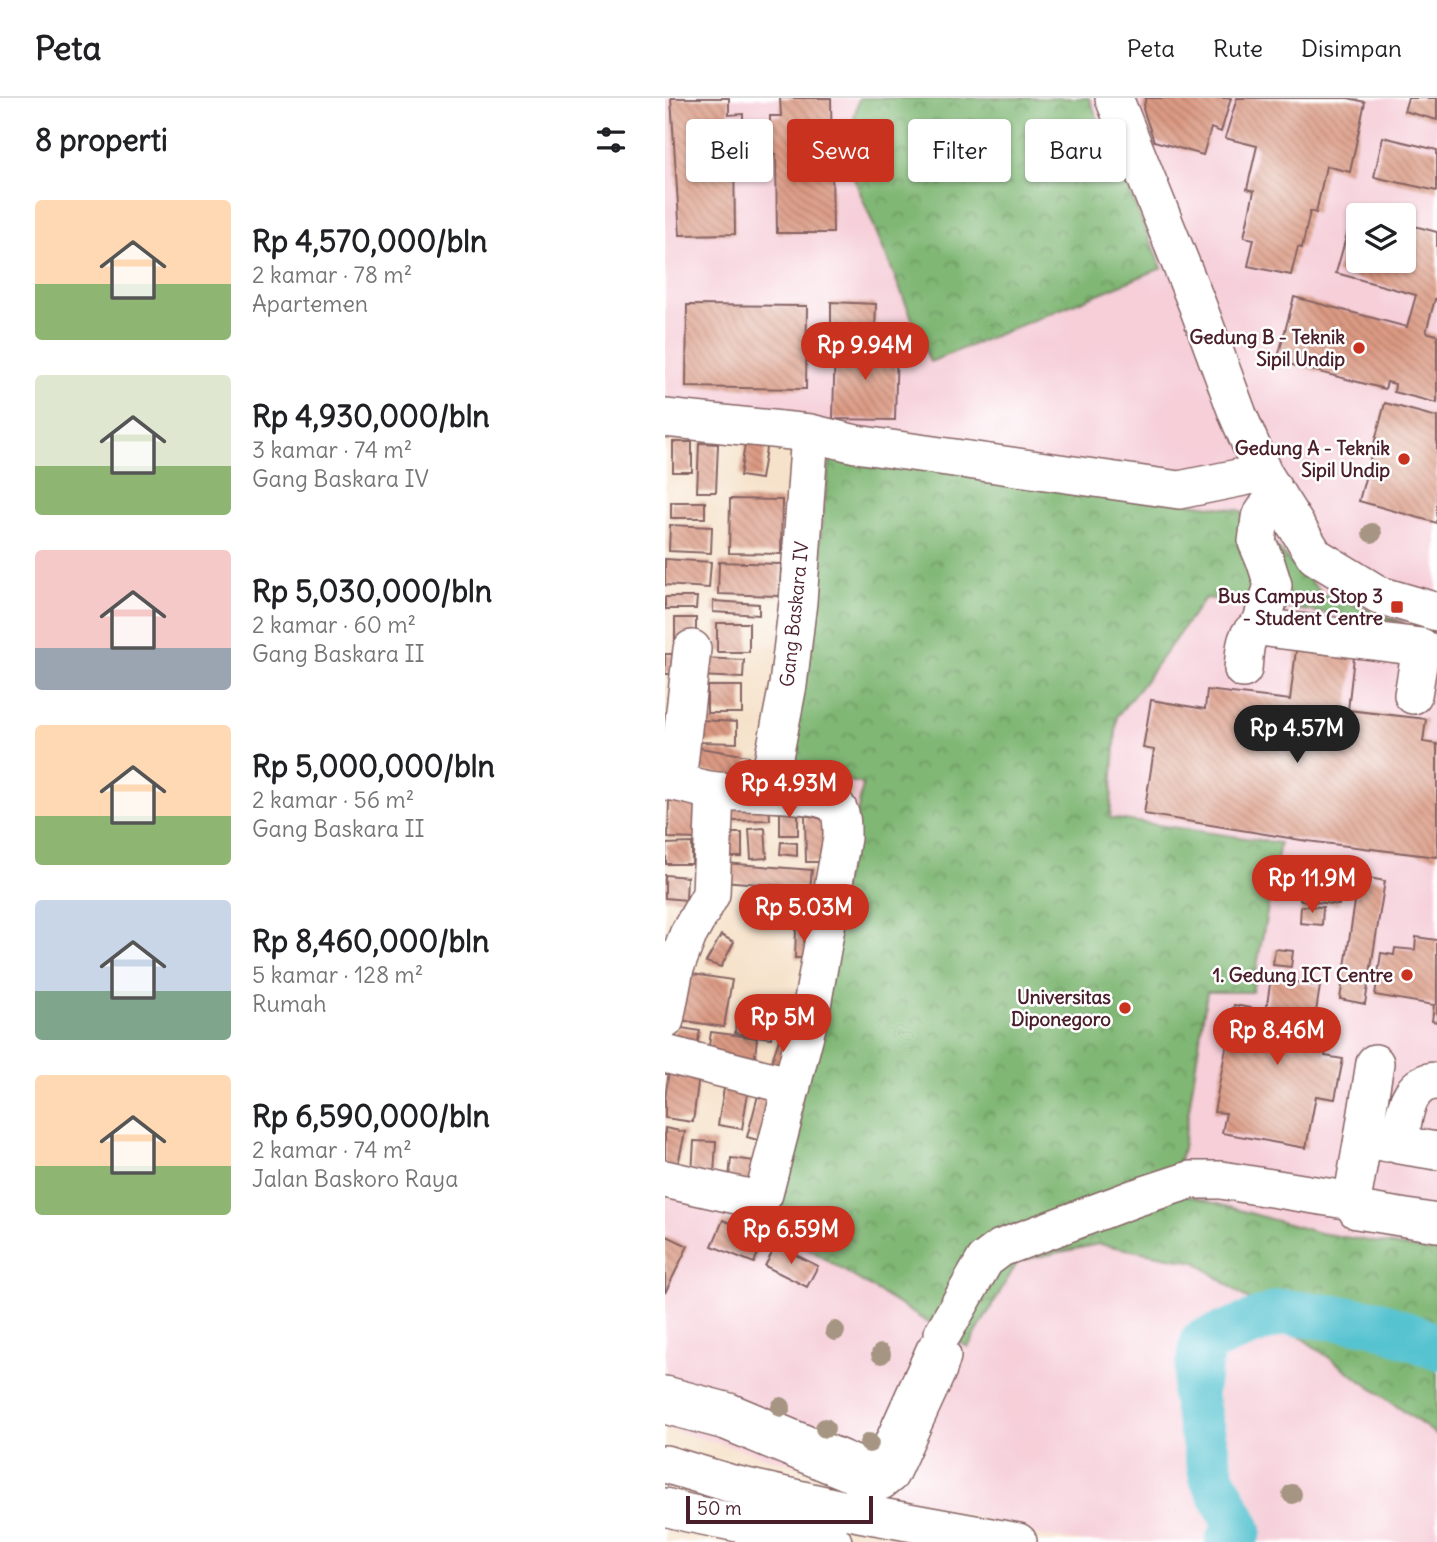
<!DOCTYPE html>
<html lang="id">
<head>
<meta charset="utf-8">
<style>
  :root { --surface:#fff; --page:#f6f6f6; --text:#202124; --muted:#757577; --line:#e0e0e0; --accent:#c8321e }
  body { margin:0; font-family:Delius,sans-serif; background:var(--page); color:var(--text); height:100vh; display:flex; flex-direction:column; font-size:26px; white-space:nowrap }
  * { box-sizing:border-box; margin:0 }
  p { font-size:23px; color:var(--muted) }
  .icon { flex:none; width:38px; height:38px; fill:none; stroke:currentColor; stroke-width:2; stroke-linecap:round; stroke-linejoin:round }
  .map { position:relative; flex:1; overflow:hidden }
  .drawer { display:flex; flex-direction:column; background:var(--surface); width:665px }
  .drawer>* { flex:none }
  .top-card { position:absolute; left:21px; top:21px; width:646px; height:63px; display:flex; gap:14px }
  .tools { position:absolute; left:681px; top:105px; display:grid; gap:14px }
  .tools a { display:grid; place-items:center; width:70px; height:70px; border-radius:7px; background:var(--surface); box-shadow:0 2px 5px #0004; font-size:35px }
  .scale { position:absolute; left:21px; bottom:18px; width:187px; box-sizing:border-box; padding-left:7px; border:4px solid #4a1f2b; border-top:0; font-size:19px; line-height:24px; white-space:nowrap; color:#4a1f2b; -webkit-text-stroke:5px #fff; paint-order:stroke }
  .price { position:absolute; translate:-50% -60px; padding:0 16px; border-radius:24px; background:var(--accent); color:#fff; font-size:23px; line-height:46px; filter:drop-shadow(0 2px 4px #0008) }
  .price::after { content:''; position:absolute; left:50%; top:42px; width:21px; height:16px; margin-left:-10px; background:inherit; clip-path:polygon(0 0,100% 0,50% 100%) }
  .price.on { background:#222; color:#fff }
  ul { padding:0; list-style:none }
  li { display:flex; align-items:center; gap:21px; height:175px; padding:0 35px }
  li span { display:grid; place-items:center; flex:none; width:196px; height:140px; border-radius:7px; color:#555 }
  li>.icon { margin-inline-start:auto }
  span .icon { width:84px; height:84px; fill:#fffc; stroke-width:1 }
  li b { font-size:30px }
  h2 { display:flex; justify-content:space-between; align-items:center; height:84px; padding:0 35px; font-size:30px }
  .tag { padding:0 24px; border-radius:7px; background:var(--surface); box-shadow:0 2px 5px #0004; font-size:24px; line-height:63px }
  .tag.on { background:var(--accent); color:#fff }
  header { display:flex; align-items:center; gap:42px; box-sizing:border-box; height:98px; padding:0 35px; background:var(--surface); border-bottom:2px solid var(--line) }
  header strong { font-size:33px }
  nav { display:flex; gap:38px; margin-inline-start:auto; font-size:24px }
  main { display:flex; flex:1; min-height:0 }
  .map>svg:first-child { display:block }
</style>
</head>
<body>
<header>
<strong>Peta</strong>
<nav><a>Peta</a><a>Rute</a><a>Disimpan</a></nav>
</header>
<main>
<section class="drawer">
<h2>8 properti<svg class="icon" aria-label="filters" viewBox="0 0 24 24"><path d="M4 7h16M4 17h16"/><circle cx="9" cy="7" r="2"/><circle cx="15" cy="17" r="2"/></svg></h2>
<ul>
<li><span style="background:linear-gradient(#ffd9b3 60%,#8fb573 0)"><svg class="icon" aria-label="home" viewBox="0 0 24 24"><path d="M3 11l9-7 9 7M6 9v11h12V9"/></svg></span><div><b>Rp 4,570,000/bln</b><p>2 kamar · 78 m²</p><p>Apartemen</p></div></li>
<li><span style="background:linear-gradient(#dfe7d0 65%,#8fb573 0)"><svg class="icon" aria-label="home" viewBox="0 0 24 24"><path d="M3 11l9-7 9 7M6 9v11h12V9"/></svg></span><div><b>Rp 4,930,000/bln</b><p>3 kamar · 74 m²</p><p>Gang Baskara IV</p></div></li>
<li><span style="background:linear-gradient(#f6c9c9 70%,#9aa5b1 0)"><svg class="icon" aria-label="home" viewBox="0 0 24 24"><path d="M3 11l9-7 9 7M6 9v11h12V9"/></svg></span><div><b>Rp 5,030,000/bln</b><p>2 kamar · 60 m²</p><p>Gang Baskara II</p></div></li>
<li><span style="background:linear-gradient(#ffd9b3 65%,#8fb573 0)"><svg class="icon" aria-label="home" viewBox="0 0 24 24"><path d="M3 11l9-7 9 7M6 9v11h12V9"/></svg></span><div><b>Rp 5,000,000/bln</b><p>2 kamar · 56 m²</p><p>Gang Baskara II</p></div></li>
<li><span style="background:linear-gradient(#c9d6e8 65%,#7fa58c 0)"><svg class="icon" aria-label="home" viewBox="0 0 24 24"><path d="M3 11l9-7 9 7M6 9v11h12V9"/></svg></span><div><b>Rp 8,460,000/bln</b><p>5 kamar · 128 m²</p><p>Rumah</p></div></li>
<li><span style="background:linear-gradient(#ffd9b3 65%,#8fb573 0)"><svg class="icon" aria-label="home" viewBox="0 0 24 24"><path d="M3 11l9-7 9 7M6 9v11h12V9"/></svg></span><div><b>Rp 6,590,000/bln</b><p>2 kamar · 74 m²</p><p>Jalan Baskoro Raya</p></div></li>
</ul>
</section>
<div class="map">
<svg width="772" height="1444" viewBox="0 0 772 1444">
  <defs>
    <pattern id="forest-crowns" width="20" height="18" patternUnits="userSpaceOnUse" patternTransform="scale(1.75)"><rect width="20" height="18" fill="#80b774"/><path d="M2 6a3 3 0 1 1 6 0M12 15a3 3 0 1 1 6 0" fill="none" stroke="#6b945f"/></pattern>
    <pattern id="building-back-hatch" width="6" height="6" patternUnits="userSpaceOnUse" patternTransform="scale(1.75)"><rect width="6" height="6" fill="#db9a83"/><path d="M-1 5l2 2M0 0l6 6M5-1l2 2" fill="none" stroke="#b47d6b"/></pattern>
  </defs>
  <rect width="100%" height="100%" fill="#fff"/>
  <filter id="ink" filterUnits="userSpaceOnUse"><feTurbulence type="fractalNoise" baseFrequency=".0143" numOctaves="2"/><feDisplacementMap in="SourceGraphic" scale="14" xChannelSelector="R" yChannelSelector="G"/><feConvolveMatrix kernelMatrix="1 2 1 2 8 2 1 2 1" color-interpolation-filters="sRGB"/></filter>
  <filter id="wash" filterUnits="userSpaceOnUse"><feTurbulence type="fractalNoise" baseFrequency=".00686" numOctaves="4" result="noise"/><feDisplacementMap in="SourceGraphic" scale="28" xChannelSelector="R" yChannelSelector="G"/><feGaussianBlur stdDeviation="1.57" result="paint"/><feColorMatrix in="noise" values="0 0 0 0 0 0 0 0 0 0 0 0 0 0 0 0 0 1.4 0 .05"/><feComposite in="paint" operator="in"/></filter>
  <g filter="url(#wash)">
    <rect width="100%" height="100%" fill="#f6e2ca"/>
    <path fill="#f6cfd9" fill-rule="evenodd" d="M0 0H772V1444H420L373 1437 0 1330V1099L108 1112 187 720 188 691 120 682 166 332 0 307ZM693 117H738V163H693Z"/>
    <path fill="url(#forest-crowns)" stroke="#656b50" stroke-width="2" d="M194 0H424L497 170 265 264 180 58Z
      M166 354 574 412 658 496 740 525 540 500 477 587 452 618 445 720 615 745 587 894H542L518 1050 507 1093 655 1135 772 1154V1337L531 1164 434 1146 353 1163 303 1249 110 1130 198 686 126 670Z"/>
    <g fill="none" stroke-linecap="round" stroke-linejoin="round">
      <path stroke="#57c3d0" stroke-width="46" d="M563 1444 574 1432 547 1379 529 1297 538 1244 617 1214 709 1224 772 1249"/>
    </g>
    <g id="blocks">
      <path fill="url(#building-back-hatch)" d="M6 0H64V17L78 16V28L105 27V18H116L115 0H166L168 135H112L111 56H104V48L79 49V54H69L70 136 15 137Z
        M481 0H566L556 34 546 30 538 57 489 43 478 11Z
        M572 0H683L700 4 685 74 661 68 651 115 645 113 637 150 633 149 626 177 583 168 589 141 579 139 589 93 582 91 592 48 560 40Z
        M743 0H772V22L739 13Z
        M718 39 772 52V93L709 79Z
        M689 111 708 116 693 117V163H738V125L772 134V202L770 201 761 234 772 237V305L729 294 730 286 722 284 720 291 612 263 629 199 742 229 751 197 671 175Z
        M166 204 211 206 210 233 166 232Z
        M22 207 142 208 141 291 21 289Z
        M170 245 232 247 230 322 168 321Z
        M720 305 772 319V425L694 403Z
        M81 340 102 344 96 381 75 378Z
        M8 344H27V374H8Z
        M34 345 53 346 51 394H32Z
        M65 401 117 402 116 456 64 455Z
        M6 404H40V420H6Z
        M5 427 47 429 46 455 4 453Z
        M0 461 46 464 44 490 0 487Z
        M54 464 116 466 115 498 53 496Z
        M0 499H32L31 511H0Z
        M48 503 94 506V517L48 514Z
        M10 520H31V545H10Z
        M52 525H84V554H52Z
        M631 552 689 559 683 612 761 621 758 644 772 646V759L642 743 479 716 489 652 478 650 486 602 540 611 542 592 625 602Z
        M0 556H7L6 576H0Z
        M35 560 79 562 78 580 34 578Z
        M42 588H77V615H42Z
        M35 622 72 624V645L34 644Z
        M29 649 84 658 81 680 26 671Z
        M4 703H34L33 741 3 740Z
        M104 704 105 722 68 723V705Z
        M115 708H133V737H115Z
        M168 717 169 764H141L140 718Z
        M100 730 102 760 86 761 84 731Z
        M58 735H77V759H58Z
        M116 744 132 745V758L115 756Z
        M27 745V766H1V746Z
        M59 765 147 772 145 790 58 783Z
        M639 766 678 771 674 807 635 802Z
        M0 777 22 779 21 802 0 800Z
        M694 778 720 783 700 906 675 901Z
        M636 808 658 809 657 827 635 825Z
        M131 831 149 832 148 860H130Z
        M56 837 69 844 56 869 41 864Z
        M751 839 772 842V924L767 923 769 907 710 897 716 855 729 857 730 850 750 852Z
        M610 851 628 853 626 869 608 867Z
        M21 875 67 882 59 929 14 922Z
        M606 880 655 888 650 920 665 923 660 958 678 961 670 1001 651 998 641 1050 557 1035 561 1015 549 1014 569 907 601 913Z
        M71 918 108 922 106 940 70 935Z
        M11 929 35 933 30 957 7 952Z
        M117 933 133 938 119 979 103 974Z
        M46 934 92 940 89 967 42 961Z
        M5 966 35 970 28 1024 0 1020V1001Z
        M60 984 84 988 77 1031 53 1027Z
        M95 990 117 996 103 1045 82 1039Z
        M0 1030 20 1034 12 1071 0 1068Z
        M29 1043 51 1044 49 1076 27 1075Z
        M66 1060 98 1064 93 1092 63 1091Z
        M58 1122 99 1139 89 1165 47 1148Z
        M0 1137 23 1148 0 1195Z
        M111 1147 153 1168 142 1189 100 1168Z"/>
    </g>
  </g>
  <g filter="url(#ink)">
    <use href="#blocks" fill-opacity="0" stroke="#866363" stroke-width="2"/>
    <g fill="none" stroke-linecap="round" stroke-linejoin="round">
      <g stroke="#866363" stroke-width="40">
        <path id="minor" d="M449 0 532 206 573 317 598 375 650 458 714 497 772 514
          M0 320 145 335 191 346 514 392 598 375
          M595 529 608 487 601 465 592 444 595 420 611 396
          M578 571C580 554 578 535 595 529L756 549 748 597
          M0 683C18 684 35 692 53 693 77 695 157 693 171 708 178 717 177 730 177 740L146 913 99 1096 93 1101H89L0 1081
          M12 684 27 551
          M102 695 123 587 133 504 145 335
          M0 922 10 870 23 837 46 796 50 693
          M0 956 127 988
          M710 965 698 1040 723 1045
          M772 983C740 983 738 1023 734 1047L772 1053
          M687 1103 692 1112 772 1125
          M278 1235 320 1162 336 1150 470 1100 525 1082H556L687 1103 698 1040
          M0 1297 64 1314 207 1374H213L217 1370 270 1252 277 1258 273 1271 225 1376 216 1383H205L61 1323 0 1307
          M0 1366 64 1385 194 1415 353 1444
          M0 1409 23 1415 168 1444"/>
      </g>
      <use href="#minor" stroke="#fff" stroke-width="37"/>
    </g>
    <g fill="#a69582">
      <circle cx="707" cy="435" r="10"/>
      <circle cx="170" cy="1233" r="10"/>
      <circle cx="216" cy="1256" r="10"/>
      <circle cx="116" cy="1309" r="10"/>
      <circle cx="160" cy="1330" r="10"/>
      <circle cx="204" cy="1345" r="10"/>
      <circle cx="627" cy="1396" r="10"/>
    </g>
  </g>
  <g fill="#c8321e" stroke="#fff" stroke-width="2.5">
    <circle cx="694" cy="250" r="7"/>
    <circle cx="739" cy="361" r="7"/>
    <rect x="725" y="502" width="14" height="14" rx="3.5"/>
    <circle cx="742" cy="877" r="7"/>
    <circle cx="460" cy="910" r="7"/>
  </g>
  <g text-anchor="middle" stroke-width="5" stroke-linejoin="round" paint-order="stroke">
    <g font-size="19" font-weight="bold" fill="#4a1f2b" stroke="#fff" text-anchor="end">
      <text x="680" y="246">Gedung B - Teknik<tspan x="680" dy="22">Sipil Undip</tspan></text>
      <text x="725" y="357">Gedung A - Teknik<tspan x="725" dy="22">Sipil Undip</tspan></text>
      <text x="718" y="505">Bus Campus Stop 3<tspan x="718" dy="22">- Student Centre</tspan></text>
      <text x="728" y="884">1. Gedung ICT Centre</text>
      <text x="446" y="906">Universitas<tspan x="446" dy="22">Diponegoro</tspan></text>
    </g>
    <g font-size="19" fill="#4a1f2b" stroke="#fff">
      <text transform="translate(129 516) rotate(-84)" y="7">Gang Baskara IV</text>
    </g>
  </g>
</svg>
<div class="tools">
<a><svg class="icon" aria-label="layers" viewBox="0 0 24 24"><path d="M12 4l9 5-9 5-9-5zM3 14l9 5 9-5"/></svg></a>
</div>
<div class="scale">50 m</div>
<b class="price" style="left:200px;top:284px">Rp 9.94M</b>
<b class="price on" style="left:632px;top:667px">Rp 4.57M</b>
<b class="price" style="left:124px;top:722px">Rp 4.93M</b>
<b class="price" style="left:647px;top:817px">Rp 11.9M</b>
<b class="price" style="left:139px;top:846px">Rp 5.03M</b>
<b class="price" style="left:118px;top:956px">Rp 5M</b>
<b class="price" style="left:612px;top:969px">Rp 8.46M</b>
<b class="price" style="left:126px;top:1168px">Rp 6.59M</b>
<div class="top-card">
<a class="tag">Beli</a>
<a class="tag on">Sewa</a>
<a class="tag">Filter</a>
<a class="tag">Baru</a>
</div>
</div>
</main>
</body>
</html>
